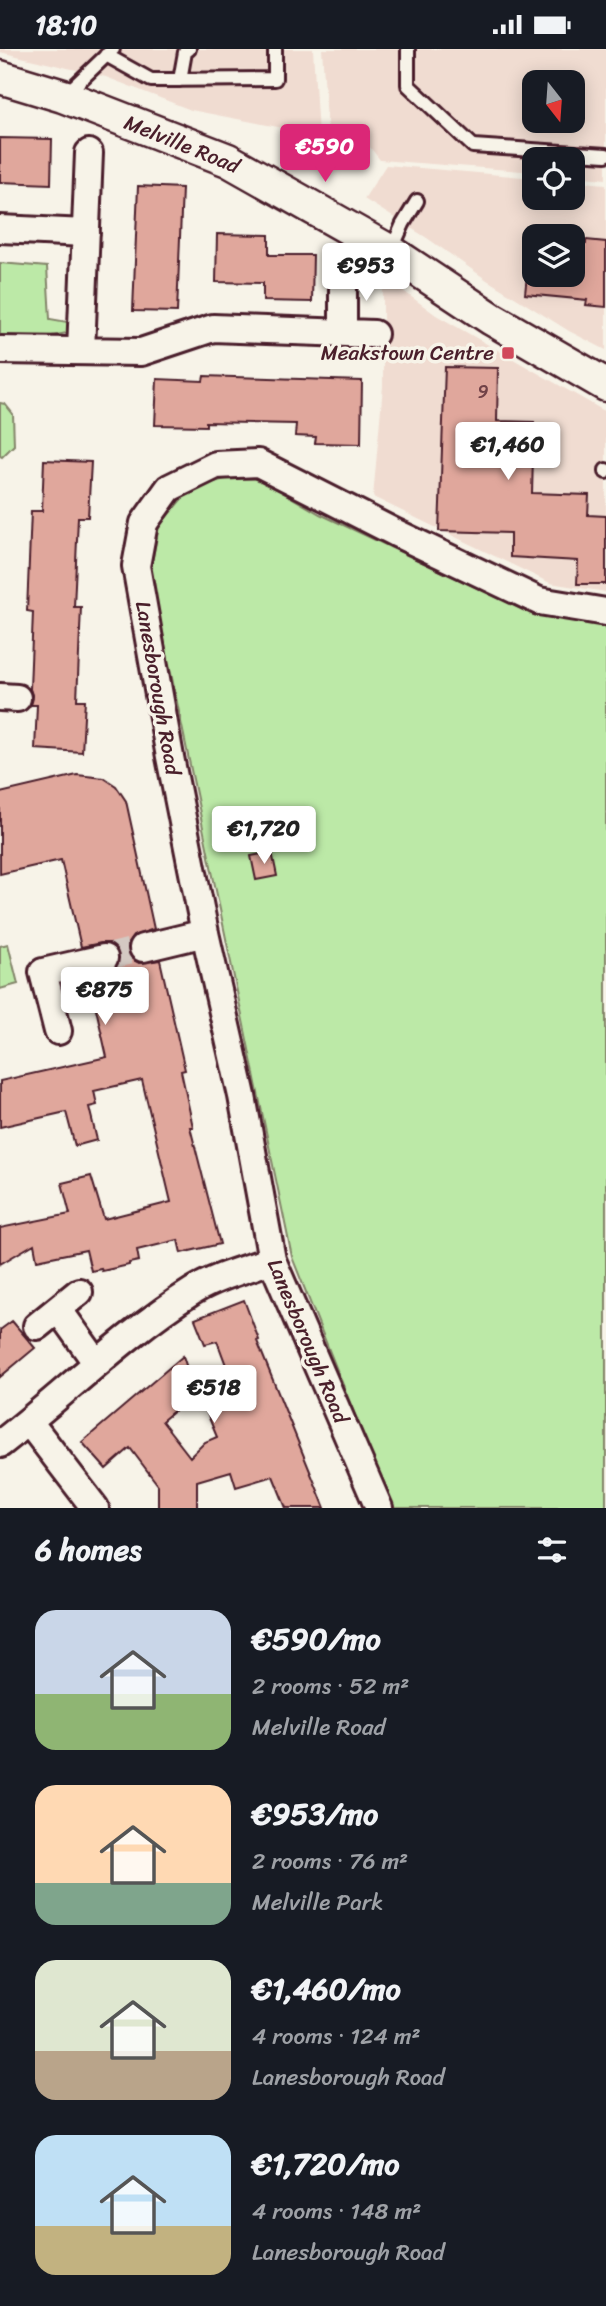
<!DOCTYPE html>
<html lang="en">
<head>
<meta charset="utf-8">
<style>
  :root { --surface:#171b24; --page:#242831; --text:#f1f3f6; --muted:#9ea1a6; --accent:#db2777 }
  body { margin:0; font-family:Sriracha,sans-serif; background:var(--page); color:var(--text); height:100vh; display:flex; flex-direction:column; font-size:26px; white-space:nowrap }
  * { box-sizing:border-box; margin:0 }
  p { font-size:23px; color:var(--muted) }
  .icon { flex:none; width:38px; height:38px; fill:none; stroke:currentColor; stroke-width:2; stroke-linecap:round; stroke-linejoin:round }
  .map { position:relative; height:1459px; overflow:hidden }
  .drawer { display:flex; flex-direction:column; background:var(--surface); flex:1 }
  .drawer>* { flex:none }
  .needle { width:46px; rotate:163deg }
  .buttons { position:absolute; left:522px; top:21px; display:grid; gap:14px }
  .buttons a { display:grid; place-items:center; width:63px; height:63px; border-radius:14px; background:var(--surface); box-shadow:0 4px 18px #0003; font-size:35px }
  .price { position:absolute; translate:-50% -60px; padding:0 16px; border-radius:7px; background:#fff; color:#222; font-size:23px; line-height:46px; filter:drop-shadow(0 2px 4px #0008) }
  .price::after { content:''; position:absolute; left:50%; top:42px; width:21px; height:16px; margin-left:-10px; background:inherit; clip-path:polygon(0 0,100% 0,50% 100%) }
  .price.current { background:var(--accent); color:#fff }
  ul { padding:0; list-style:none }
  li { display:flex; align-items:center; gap:21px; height:175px; padding:0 35px }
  li span { display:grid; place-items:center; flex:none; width:196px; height:140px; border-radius:21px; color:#555 }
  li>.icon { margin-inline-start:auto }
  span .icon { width:84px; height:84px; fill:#fffc; stroke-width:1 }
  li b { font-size:30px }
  h2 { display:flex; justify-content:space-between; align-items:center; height:84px; padding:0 35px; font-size:30px }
  .status { display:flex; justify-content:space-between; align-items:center; height:49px; padding:0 35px; background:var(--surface); direction:ltr }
  .status svg { height:19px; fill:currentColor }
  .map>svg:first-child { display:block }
</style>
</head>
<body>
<div class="status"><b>18:10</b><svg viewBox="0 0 49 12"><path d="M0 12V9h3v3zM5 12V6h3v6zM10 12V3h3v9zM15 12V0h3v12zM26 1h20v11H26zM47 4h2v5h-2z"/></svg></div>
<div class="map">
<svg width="606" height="1459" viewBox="0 0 606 1459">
  <rect width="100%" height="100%" fill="#f7f3e8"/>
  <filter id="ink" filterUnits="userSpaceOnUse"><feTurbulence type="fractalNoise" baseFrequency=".0143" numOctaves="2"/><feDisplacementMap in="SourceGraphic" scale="14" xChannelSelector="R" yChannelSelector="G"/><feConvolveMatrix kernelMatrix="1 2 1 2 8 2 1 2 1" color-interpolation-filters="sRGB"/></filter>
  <g filter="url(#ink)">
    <path fill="#f0dcd1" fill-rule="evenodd" d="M0 0H313L318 86 191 61 106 28 0 3Z
      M322 0H606V130L572 127V110H534V123L380 111 362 88 328 86ZM534 33H572V72H534Z
      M386 116 534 129V149H572V132L606 135V301L569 282 487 231 427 189 364 150ZM534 187H572V226H534Z
      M383 227 436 266 606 363V543L550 534 373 448 383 337Z"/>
    <path fill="#bce9a7" stroke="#838469" stroke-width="2" d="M0 214 47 218 50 270 73 274 72 283 36 290 0 288Z
      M0 354 5 355 13 365 14 396 2 408 0 407Z
      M228 429 260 430 320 465 526 562 606 577V1459H392L292 1208 150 523 159 477 190 440Z
      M8 895 18 935 0 940V897Z"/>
    <path fill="#e0a79c" stroke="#4a1f2b" stroke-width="2" d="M0 89 52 90 51 135 0 133Z
      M138 137 182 139 177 263 133 262Z
      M217 185 269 186V206H313L312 253 263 252V234L216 233Z
      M586 191 606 193V258L586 256 587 251 525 245 527 226H572V194L586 195Z
      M445 318 498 319 497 372 534 373 532 444 589 446 588 466 606 467V535H577L578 512 510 508V484L439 482Z
      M204 327 362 332 361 395 315 394 316 388 295 387 296 375 206 373V377L155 376 157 330 203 332Z
      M44 411 91 413 88 468H78L74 558H81L77 651H85L82 703 35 700 37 656H31L33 649 30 640 33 563 27 562 31 462H42Z
      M77 726 104 729 116 737 126 752 154 880 133 887 128 894V902L132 910 139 914 160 911 185 1021 181 1022 193 1078H190L220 1195 181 1204 178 1191 137 1201 139 1212 129 1214V1216L102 1222 101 1220 91 1222 86 1201 37 1211 34 1195 0 1215V1179L70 1165 62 1134 91 1127 104 1170 171 1153 142 1031 94 1042 97 1056 89 1058 97 1091 75 1097 66 1063 0 1078V1032L107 1008 89 929 115 920 119 913V906L116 899 109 894H101L81 898 61 811 0 825V744Z
      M272 803 277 827 256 831 251 807Z
      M244 1251 259 1291 257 1292 325 1459H286L273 1427 236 1438 231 1422 197 1432V1459H158V1436L130 1399 106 1420 82 1393 183 1307 195 1344 162 1372 190 1408 205 1393 217 1388 199 1345 233 1335 217 1292 205 1295 195 1270Z
      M12 1272 35 1299 0 1328V1281Z"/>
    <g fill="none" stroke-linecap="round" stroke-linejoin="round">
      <path stroke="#d4c9c2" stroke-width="26" stroke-dasharray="26 13" stroke-linecap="butt" d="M104 909 143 899"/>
      <g stroke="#4a1f2b" stroke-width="18">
        <path id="service" d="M408 0V36L473 97 606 106
          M106 6 151 31 275 30V0
          M180 31 185 3 189 0
          M66 45 113 0
          M391 202 403 175 417 152
          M606 423V421"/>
      </g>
      <g stroke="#4a1f2b" stroke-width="32">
        <path id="minor" d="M0 180 86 184
          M343 225V283
          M0 301 141 303 213 279 374 285
          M81 302 89 104
          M0 648 17 649
          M143 899 205 884
          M58 982 43 923 104 909
          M58 1260 96 1313
          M37 1277 79 1243
          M29 1373 95 1459
          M0 1395C65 1345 123 1286 193 1242 216 1228 246 1220 272 1211
          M379 1459 272 1211 242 1047 205 884 170 708 136 517 144 474 169 439 216 416 258 414 396 484 539 552 606 563"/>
      </g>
      <g stroke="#4a1f2b" stroke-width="37">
        <path id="tertiary" d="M0 28 63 47 228 111 391 203 492 270 606 336"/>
      </g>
      <use href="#service" stroke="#f7f3e8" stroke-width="12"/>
      <use href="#minor" stroke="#f7f3e8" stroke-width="26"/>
      <use href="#tertiary" stroke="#f7f3e8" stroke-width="32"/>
    </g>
  </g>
  <rect fill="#d1495b" stroke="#f7f3e8" stroke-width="2.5" x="501" y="297" width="14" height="14" rx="3.5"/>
  <g text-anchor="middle" stroke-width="7" stroke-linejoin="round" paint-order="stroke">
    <g font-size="18" fill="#704147">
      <text x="483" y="349">9</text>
    </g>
    <g font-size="21" fill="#4a1f2b" stroke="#f7f3e8">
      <text transform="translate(182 95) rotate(22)" y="7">Melville Road</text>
      <text transform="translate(158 639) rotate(80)" y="7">Lanesborough Road</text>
      <text transform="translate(308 1292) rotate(67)" y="7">Lanesborough Road</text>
    </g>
    <g font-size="21" fill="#4a1f2b" stroke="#f7f3e8" text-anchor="end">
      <text x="494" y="311">Meakstown Centre</text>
    </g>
  </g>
</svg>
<div class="buttons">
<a><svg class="needle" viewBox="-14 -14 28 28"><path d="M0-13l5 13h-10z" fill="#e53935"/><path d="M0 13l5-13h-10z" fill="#9ea1a6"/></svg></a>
<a><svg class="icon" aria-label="locate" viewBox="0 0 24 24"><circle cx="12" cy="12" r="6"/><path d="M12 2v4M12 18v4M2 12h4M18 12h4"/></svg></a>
<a><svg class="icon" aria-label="layers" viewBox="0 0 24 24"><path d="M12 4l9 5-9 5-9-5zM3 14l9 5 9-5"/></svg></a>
</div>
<b class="price current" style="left:325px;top:135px">€590</b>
<b class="price" style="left:366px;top:254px">€953</b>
<b class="price" style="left:508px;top:433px">€1,460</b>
<b class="price" style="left:264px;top:817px">€1,720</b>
<b class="price" style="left:105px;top:978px">€875</b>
<b class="price" style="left:214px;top:1376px">€518</b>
</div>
<section class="drawer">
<h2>6 homes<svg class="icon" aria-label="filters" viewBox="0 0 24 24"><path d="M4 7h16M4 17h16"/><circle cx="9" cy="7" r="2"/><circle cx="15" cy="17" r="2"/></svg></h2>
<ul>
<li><span style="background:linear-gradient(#c9d6e8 60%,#8fb573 0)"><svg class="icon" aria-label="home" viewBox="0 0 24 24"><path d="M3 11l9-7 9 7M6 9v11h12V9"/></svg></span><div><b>€590/mo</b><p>2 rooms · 52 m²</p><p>Melville Road</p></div></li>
<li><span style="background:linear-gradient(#ffd9b3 70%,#7fa58c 0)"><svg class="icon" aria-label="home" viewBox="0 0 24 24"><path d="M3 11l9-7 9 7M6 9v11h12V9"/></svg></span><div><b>€953/mo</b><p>2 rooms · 76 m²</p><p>Melville Park</p></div></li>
<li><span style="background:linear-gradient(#dfe7d0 65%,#b9a48a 0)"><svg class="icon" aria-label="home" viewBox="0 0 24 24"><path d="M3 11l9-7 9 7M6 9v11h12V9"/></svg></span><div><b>€1,460/mo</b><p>4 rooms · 124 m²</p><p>Lanesborough Road</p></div></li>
<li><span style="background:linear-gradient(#bfe0f5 65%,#c2b280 0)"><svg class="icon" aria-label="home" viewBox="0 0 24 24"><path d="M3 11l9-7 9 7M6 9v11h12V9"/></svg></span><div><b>€1,720/mo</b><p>4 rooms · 148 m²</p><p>Lanesborough Road</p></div></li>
</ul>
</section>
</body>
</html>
